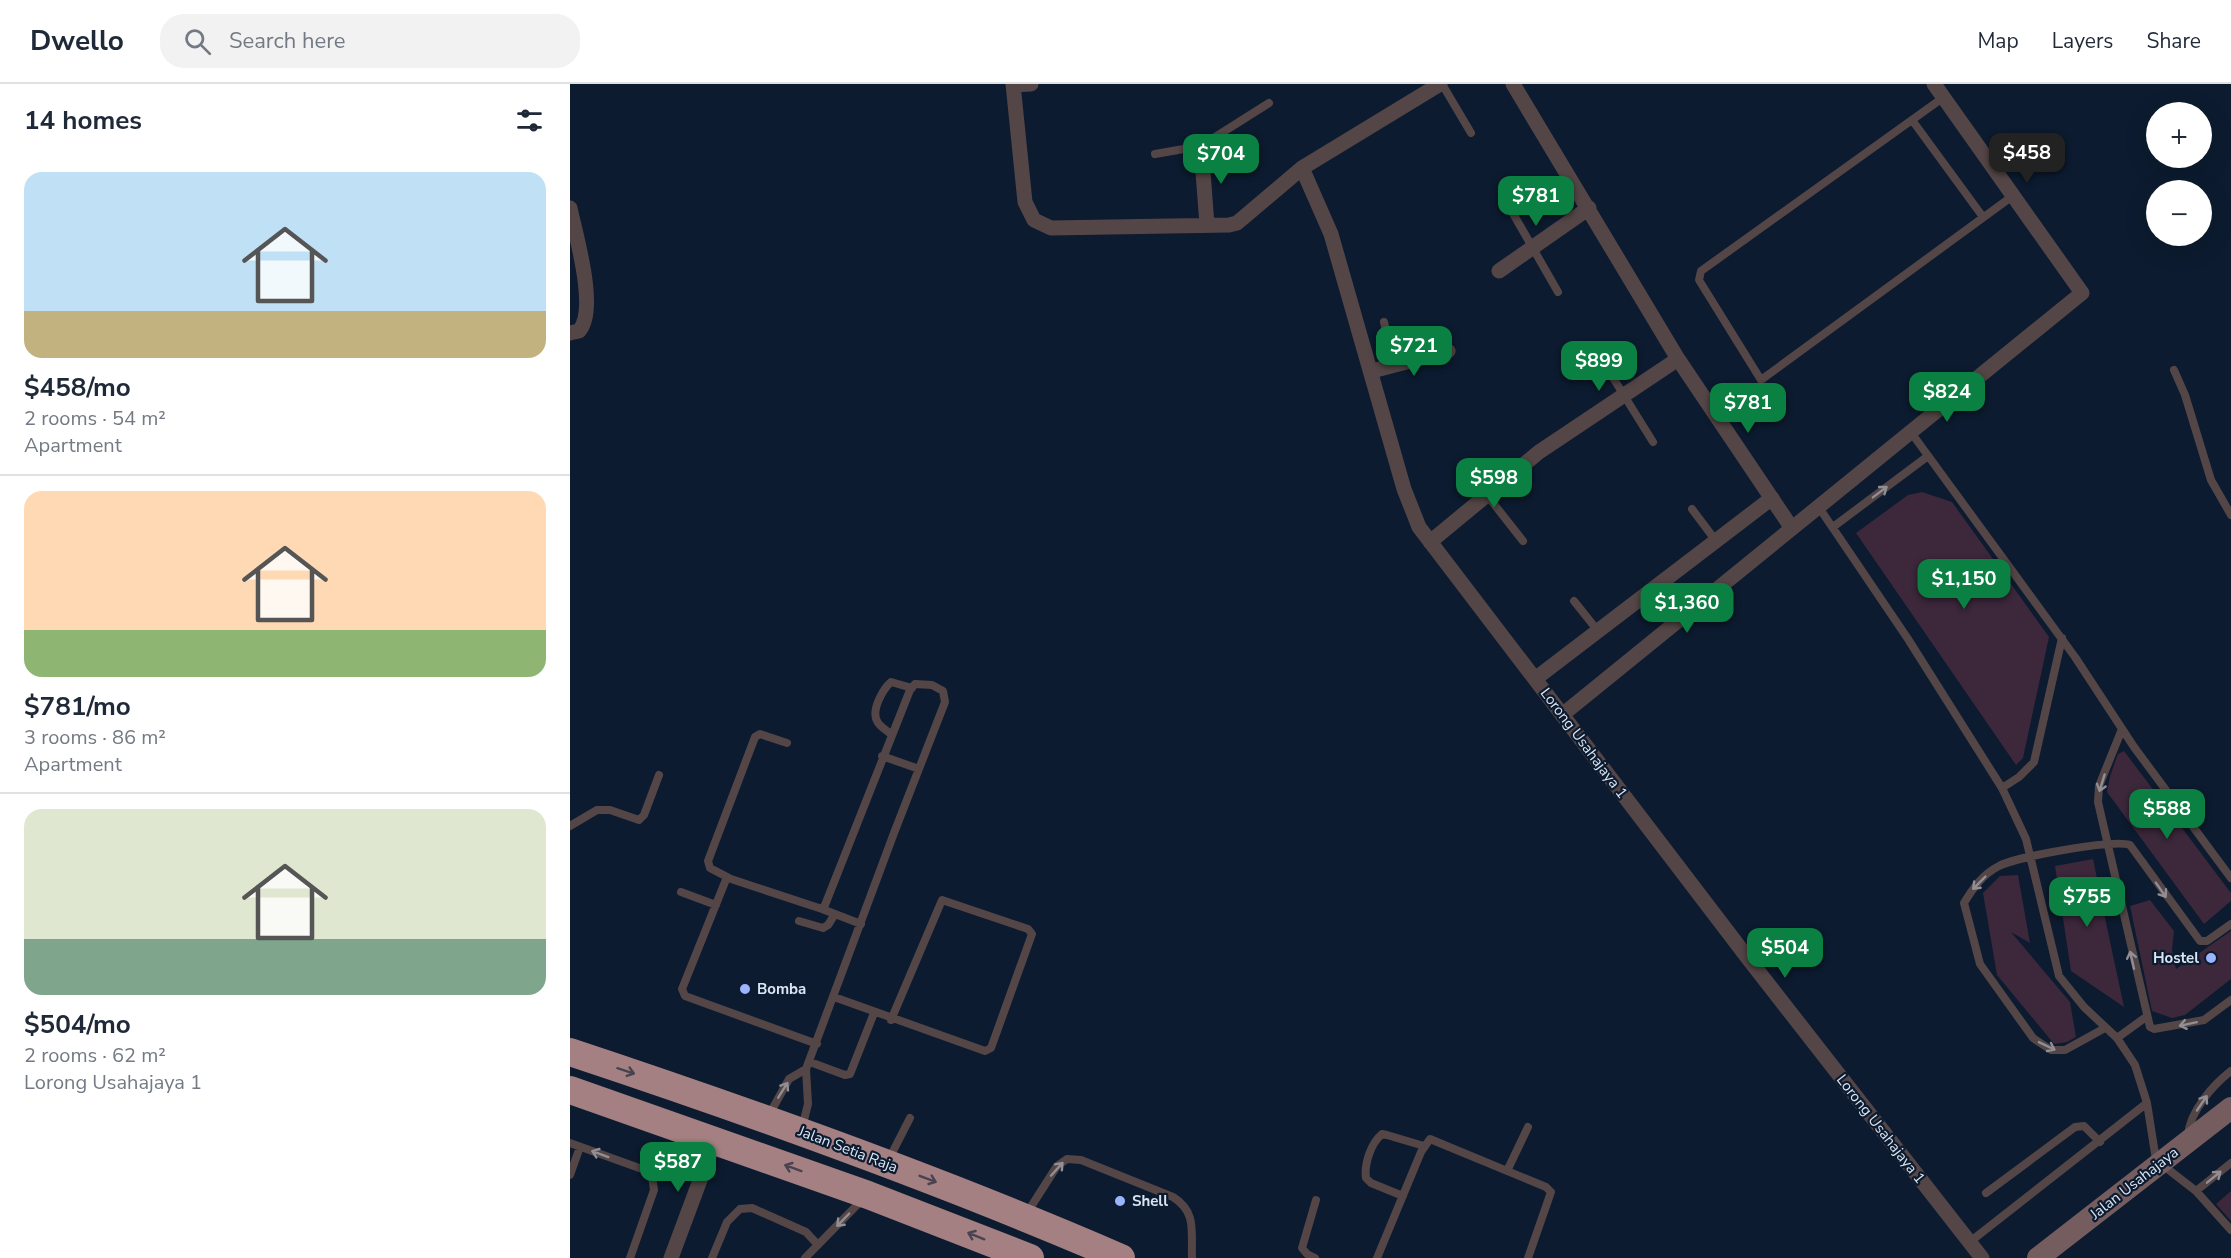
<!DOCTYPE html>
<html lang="en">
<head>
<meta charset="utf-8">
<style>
  :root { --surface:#fff; --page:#f2f2f3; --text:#1f2937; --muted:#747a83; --line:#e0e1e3; --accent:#0b8043 }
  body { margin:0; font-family:"Nunito Sans",sans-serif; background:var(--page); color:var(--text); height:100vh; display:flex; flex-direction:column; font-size:22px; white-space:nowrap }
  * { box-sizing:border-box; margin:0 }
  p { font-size:20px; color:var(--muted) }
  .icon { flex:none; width:33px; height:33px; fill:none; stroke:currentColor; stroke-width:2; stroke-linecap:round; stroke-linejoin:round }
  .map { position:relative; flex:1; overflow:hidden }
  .sheet { display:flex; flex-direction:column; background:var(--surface); width:570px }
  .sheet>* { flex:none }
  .tools { position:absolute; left:1576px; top:18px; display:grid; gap:12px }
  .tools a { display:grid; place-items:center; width:66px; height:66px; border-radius:50%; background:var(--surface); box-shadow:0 6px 24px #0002; font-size:30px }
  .price { position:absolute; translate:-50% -51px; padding:0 14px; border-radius:12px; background:var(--accent); color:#fff; font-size:20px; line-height:39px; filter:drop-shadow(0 2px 3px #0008) }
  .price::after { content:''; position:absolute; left:50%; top:36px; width:18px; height:14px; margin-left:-9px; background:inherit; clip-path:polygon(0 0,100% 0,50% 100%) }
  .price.on { background:#222; color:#fff }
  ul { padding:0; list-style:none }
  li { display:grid; align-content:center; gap:12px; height:318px; padding:0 24px }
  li+li { border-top:2px solid var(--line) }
  li span { display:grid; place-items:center; height:186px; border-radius:18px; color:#555 }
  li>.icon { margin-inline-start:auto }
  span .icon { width:108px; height:108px; fill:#fffc; stroke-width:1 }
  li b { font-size:26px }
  h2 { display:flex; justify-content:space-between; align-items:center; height:72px; padding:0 24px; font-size:26px }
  header { display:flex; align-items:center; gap:36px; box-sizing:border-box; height:84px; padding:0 30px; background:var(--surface); border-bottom:2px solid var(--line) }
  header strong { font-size:28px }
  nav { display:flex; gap:33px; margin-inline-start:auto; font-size:21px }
  .search { width:420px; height:54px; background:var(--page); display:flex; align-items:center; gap:15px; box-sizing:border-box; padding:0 21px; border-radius:24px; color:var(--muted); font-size:22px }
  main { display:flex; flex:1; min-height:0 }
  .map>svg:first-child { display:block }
</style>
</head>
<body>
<header>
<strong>Dwello</strong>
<div class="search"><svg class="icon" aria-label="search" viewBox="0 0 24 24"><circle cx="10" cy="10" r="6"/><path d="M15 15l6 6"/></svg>Search here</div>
<nav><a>Map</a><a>Layers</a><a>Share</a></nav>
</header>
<main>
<section class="sheet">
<h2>14 homes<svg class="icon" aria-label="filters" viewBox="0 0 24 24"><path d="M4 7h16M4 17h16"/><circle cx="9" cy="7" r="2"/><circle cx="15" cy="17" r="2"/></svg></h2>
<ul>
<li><span style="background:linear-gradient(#bfe0f5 75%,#c2b280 0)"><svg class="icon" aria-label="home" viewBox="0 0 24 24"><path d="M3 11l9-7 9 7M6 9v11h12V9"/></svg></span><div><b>$458/mo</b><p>2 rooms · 54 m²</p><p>Apartment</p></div></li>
<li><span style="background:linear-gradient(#ffd9b3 75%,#8fb573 0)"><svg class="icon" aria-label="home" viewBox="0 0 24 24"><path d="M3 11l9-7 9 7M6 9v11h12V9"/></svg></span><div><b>$781/mo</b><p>3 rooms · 86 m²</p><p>Apartment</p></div></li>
<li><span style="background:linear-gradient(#dfe7d0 70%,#7fa58c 0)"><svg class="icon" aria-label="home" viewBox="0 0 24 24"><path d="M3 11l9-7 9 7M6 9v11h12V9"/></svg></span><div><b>$504/mo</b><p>2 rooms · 62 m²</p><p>Lorong Usahajaya 1</p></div></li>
</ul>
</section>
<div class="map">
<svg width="1661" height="1174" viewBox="0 0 1661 1174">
  <rect width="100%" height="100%" fill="#0c1b2f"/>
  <path fill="#3c273b" d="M1352 408 1382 418 1479 553 1453 674 1446 681 1286 449 1338 411Z
    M1554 667 1661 809V817L1634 840 1537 708 1540 692 1548 670Z
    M1523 775 1538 848 1554 923 1501 887 1485 782Z
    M1448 791 1460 859 1441 848 1500 918 1506 953 1497 958 1484 960 1427 891 1413 809 1430 792Z
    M1580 816 1604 847 1602 866 1606 885 1661 847V895L1615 931 1602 934 1582 927 1560 822Z
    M1661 1107V1137L1646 1120Z"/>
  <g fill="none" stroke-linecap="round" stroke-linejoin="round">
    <path stroke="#544646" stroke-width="8" d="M872 0 901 49
      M1374 13 1131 187 1129 196 1191 296 1444 111
      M1342 36 1413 133
      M585 70 631 62 699 19
      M937 119 988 208
      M814 238 824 282
      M1032 276 1083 358
      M1604 286 1615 311 1641 396 1661 431
      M1340 347 1505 573 1564 663 1661 794
      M916 410 953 457
      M1248 422 1338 555 1432 704 1456 755 1489 892 1514 923 1547 954 1565 981 1577 1019
      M1122 425 1146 457
      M1263 443 1358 372
      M1004 517 1028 547
      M1552 645 1529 702 1528 718 1580 943 1584 945 1634 936 1661 916
      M321 650C316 646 309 642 307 637 301 626 313 605 321 598L342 604
      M217 659 190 650 185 653 138 777 140 784 161 795 252 825 255 821 340 606 345 600 362 601 373 607 375 618 324 749 236 985 238 1020 232 1044
      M312 672 349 685
      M1432 704 1449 693 1464 678 1492 554
      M0 742 27 726H40L69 736 74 731 89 691
      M157 793 112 905 115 912 247 960
      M111 808 146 821
      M252 825 291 840
      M229 837 253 844 258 841 265 830
      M264 913 415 967 421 964 462 850 458 845 372 816 321 936
      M1535 944 1495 966H1481L1463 954 1410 880 1394 819C1403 804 1413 790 1429 782 1446 773 1543 755 1560 761L1630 857H1637L1661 840
      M1547 954 1576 933
      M240 978 275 991 280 990 304 929
      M199 1031 219 995 236 985
      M1618 1051C1620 1027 1643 1001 1661 987
      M0 1059 72 1085 82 1093 84 1106 60 1174
      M319 1075 340 1034
      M937 1087 958 1043
      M0 1091 10 1063
      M1626 1107 1661 1079
      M1416 1109 1505 1043 1514 1042 1530 1058
      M833 1112 801 1099 796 1094C794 1080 801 1059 812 1050L817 1051 854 1062
      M457 1129 487 1082 497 1075 511 1076 603 1113C627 1128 621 1148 622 1174
      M1401 1157 1577 1019 1586 1076 1626 1107 1661 1146
      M142 1174 157 1138 170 1125 182 1124 236 1148 248 1161
      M235 1174 293 1115
      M745 1174 737 1170 732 1164 746 1116
      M807 1174 851 1068 860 1055 976 1103 981 1108 958 1174"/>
    <path stroke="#544646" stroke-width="15" d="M443 0 455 118 464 136 481 144 659 141 667 139 732 84 870 0
      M943 0 1108 275 1221 443
      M443 1 461 0
      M631 62 637 141
      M732 84 761 150 834 405 849 443 1177 873 1412 1174
      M0 124C6 152 28 226 9 247L0 249
      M929 187 1019 124
      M802 287 878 267
      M860 458 969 368 1108 275
      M965 595 1202 414
      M992 631 1512 209 1364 0
      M101 1174 145 1056"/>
    <path stroke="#755d5f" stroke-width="22" d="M1468 1174 1661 1024"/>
    <path stroke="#a48082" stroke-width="28" d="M0 968C187 1030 371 1096 551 1174
      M0 1006 298 1111 460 1174"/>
  </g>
  <defs><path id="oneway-shaft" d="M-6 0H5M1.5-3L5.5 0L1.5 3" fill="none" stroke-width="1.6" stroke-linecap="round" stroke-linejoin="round" transform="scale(1.5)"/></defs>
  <g stroke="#918e94">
    <use href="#oneway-shaft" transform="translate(1310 408) rotate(-37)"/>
    <use href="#oneway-shaft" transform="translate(1532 699) rotate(107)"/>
    <use href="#oneway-shaft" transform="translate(1409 799) rotate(135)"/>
    <use href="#oneway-shaft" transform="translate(1591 806) rotate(55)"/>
    <use href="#oneway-shaft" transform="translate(1562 876) rotate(-103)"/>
    <use href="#oneway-shaft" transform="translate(1618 940) rotate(168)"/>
    <use href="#oneway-shaft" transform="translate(1477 962) rotate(26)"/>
    <use href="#oneway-shaft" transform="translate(213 1006) rotate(-58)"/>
    <use href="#oneway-shaft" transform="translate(1632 1019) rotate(-56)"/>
    <use href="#oneway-shaft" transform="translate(30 1070) rotate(-160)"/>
    <use href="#oneway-shaft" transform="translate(487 1085) rotate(-48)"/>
    <use href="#oneway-shaft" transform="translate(1644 1093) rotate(-39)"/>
    <use href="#oneway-shaft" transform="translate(273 1136) rotate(134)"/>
  </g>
  <g stroke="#494350">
    <use href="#oneway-shaft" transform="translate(56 987) rotate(18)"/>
    <use href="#oneway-shaft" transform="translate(223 1084) rotate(-160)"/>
    <use href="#oneway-shaft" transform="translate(358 1095) rotate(21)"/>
    <use href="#oneway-shaft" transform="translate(406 1152) rotate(-158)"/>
  </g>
  <g fill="#9ab5fd" stroke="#0c1b2f" stroke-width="2">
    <circle cx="1641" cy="874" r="6"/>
    <circle cx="175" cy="905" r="6"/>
    <circle cx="550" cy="1117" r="6"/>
  </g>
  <g text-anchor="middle" stroke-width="4.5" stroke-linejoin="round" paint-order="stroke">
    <g font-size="15" fill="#dbe6f4" stroke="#0c1b2f">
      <text transform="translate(1014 659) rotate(53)" y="5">Lorong Usahajaya 1</text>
      <text transform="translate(1311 1045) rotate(52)" y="5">Lorong Usahajaya 1</text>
      <text transform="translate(278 1065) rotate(21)" y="5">Jalan Setia Raja</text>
      <text transform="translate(1564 1099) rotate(-38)" y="5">Jalan Usahajaya</text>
    </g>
    <g font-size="15" font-weight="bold" fill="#dbe6f4" stroke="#0c1b2f" text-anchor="start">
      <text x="1629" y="879" text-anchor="end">Hostel</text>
      <text x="187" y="910">Bomba</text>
      <text x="562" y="1122">Shell</text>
    </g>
  </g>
</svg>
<div class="tools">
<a>+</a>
<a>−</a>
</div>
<b class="price on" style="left:1457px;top:100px">$458</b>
<b class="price" style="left:651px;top:101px">$704</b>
<b class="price" style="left:966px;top:143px">$781</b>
<b class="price" style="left:844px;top:293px">$721</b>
<b class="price" style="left:1029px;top:308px">$899</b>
<b class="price" style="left:1377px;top:339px">$824</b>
<b class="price" style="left:1178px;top:350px">$781</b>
<b class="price" style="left:924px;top:425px">$598</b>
<b class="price" style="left:1394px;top:526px">$1,150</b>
<b class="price" style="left:1117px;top:550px">$1,360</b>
<b class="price" style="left:1597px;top:756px">$588</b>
<b class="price" style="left:1517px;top:844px">$755</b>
<b class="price" style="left:1215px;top:895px">$504</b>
<b class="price" style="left:108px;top:1109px">$587</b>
</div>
</main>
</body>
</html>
